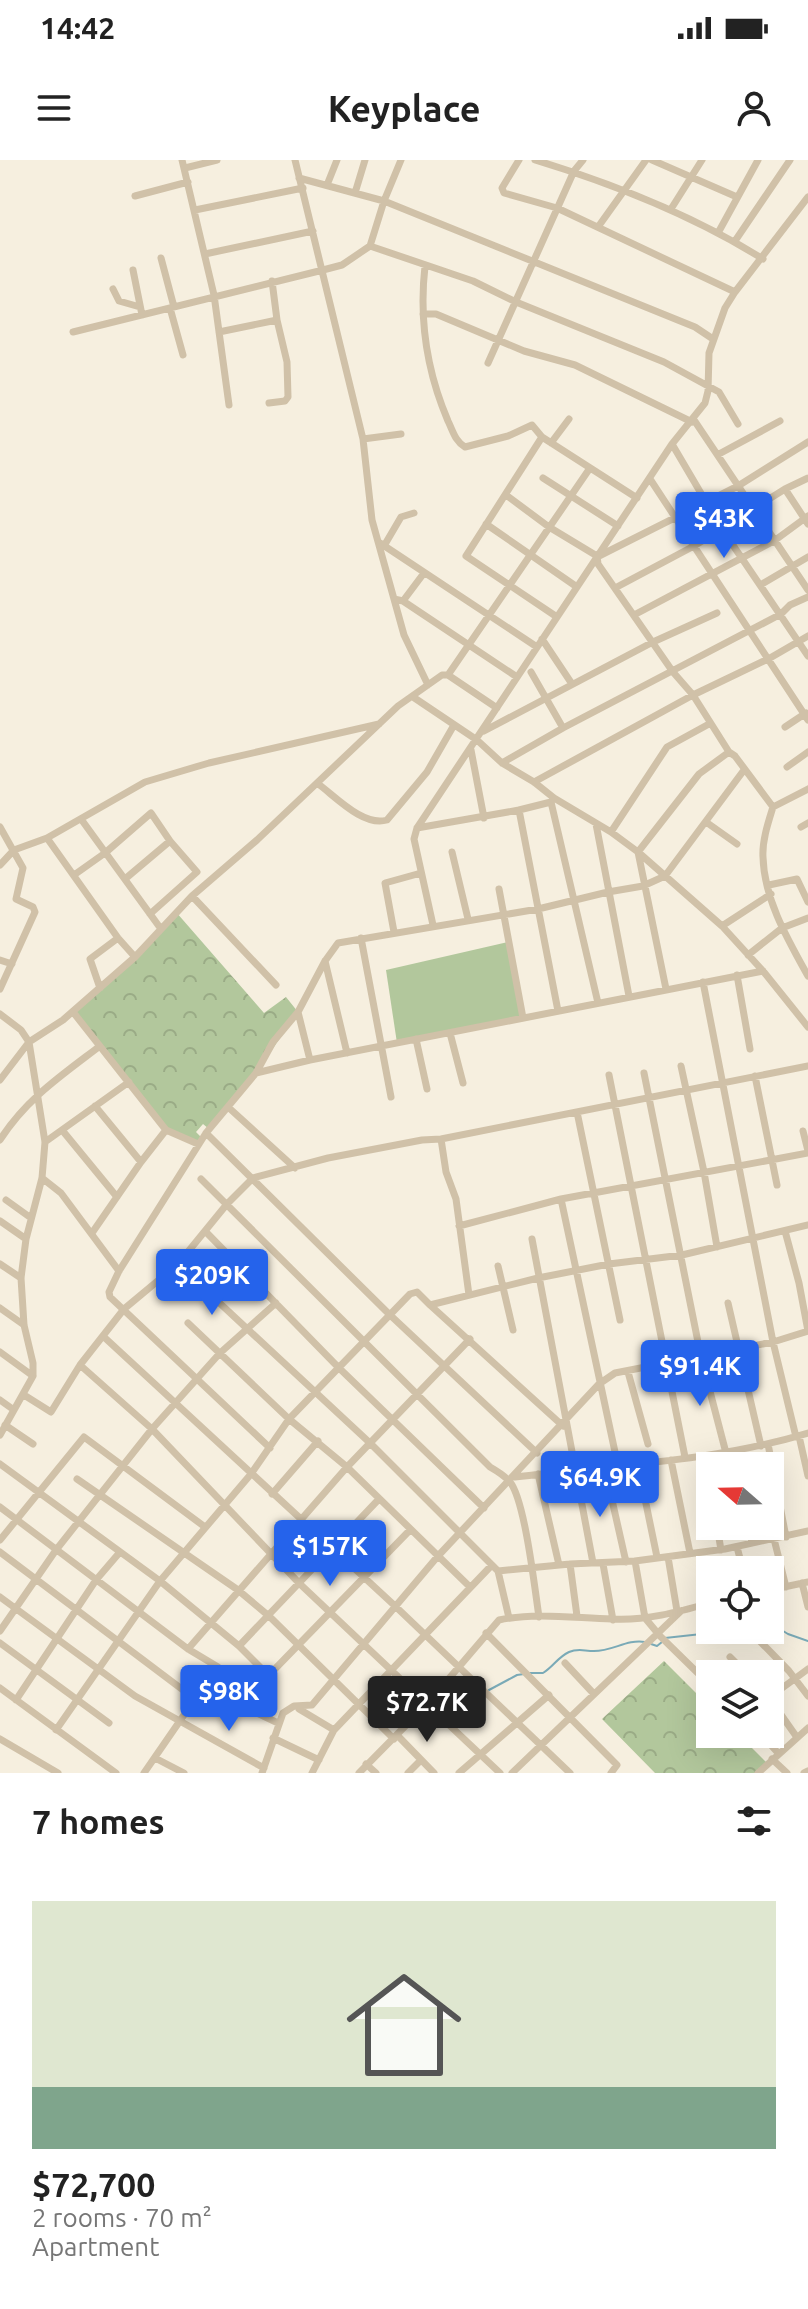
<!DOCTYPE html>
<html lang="en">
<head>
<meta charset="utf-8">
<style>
  :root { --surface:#fff; --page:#f2f2f2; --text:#222; --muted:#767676; --line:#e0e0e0; --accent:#2563eb }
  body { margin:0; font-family:Ubuntu,sans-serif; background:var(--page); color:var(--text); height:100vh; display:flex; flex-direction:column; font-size:30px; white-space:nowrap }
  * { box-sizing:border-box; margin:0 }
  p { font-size:26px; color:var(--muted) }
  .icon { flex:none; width:44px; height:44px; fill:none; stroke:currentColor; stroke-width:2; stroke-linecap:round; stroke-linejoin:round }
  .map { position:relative; height:1613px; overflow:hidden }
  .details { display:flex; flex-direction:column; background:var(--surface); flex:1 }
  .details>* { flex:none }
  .needle { width:52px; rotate:290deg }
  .buttons { position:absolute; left:696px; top:1292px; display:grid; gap:16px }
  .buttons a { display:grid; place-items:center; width:88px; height:88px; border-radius:0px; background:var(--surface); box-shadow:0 8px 32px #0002; font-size:40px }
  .price { position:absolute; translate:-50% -68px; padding:0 18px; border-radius:8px; background:var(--accent); color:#fff; font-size:26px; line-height:52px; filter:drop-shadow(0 2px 4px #0008) }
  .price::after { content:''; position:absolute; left:50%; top:48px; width:24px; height:18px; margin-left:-12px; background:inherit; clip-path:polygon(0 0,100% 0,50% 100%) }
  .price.active { background:#222; color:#fff }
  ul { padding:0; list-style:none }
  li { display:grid; align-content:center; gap:16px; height:424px; padding:0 32px }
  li+li { border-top:2px solid var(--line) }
  li span { display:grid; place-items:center; height:248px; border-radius:0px; color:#555 }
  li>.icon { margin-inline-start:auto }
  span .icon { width:144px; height:144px; fill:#fffc; stroke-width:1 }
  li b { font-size:34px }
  h2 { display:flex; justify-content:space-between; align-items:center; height:96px; padding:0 32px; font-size:34px }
  .status { display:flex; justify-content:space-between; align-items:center; height:56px; padding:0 40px; background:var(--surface); direction:ltr }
  .status svg { height:22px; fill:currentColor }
  header { display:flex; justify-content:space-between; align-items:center; height:104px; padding:0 32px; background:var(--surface); font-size:36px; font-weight:700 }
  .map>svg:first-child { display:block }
</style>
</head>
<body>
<div class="status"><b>14:42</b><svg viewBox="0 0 49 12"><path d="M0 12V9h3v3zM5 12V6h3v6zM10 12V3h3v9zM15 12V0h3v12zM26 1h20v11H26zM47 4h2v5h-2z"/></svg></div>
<header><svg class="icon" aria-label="menu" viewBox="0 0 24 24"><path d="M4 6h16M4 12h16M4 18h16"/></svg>Keyplace<svg class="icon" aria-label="person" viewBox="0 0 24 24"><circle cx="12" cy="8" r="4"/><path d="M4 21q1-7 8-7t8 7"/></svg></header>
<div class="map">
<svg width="808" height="1613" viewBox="0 0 808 1613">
  <defs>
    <pattern id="forest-crowns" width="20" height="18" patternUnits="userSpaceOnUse" patternTransform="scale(2)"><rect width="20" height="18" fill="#b2c79c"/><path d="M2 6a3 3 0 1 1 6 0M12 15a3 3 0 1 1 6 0" fill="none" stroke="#9aab86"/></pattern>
  </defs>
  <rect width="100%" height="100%" fill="#f6efdf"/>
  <path fill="#b2c79c" d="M508 782 523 858 397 883 386 810Z"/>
  <path fill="url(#forest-crowns)" d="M176 752 264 853 286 837 298 852 256 913 209 969 203 964 196 972 202 978 198 984 166 970 73 852 128 803Z
    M664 1501 710 1547V1574H738L768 1604 758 1613H655L602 1559Z"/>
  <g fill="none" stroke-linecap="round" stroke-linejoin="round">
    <path stroke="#7aaab7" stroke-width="2" d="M770 1463 788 1474 808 1481
      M665 1478 738 1470
      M651 1484 657 1486 662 1482
      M530 1513H543C553 1507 558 1497 569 1492 578 1488 584 1491 594 1491 613 1491 627 1479 645 1482
      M489 1530 517 1515 524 1514"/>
    <path stroke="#d0c1a8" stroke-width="7" d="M182 0 214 135 229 245
      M295 0 363 279 372 360 404 475 428 525
      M519 0 502 28 504 33 557 48 735 132
      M535 0C614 24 692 55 763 99
      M652 0 737 37
      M185 8 217 0
      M299 18 384 41 695 167 713 179
      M327 25 337 0
      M355 33 365 0
      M135 36 188 22
      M671 49 702 0
      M195 50 303 28
      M598 67 646 0
      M718 73 758 0
      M735 81 790 0
      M370 86 473 121 516 142 664 202 719 232 738 264
      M205 94 313 71
      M161 98 174 147
      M425 106C419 159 427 212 448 261 453 271 455 281 465 287L508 276 532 265 542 277 466 396 557 457
      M133 110 142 155
      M113 129 119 141 140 147
      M170 148 183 195
      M423 154H436L524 191 575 205 692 262
      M73 172 323 110 342 105 370 86 384 41 401 0
      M219 172 277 160 272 121
      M488 203 574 11 583 0
      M269 243 285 241 288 237 287 202 277 160
      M694 260 808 430
      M542 277 637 338
      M363 279 401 274
      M551 283 569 259
      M672 284 722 369 808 496
      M719 294 780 261
      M543 318 618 366
      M650 319 808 560
      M785 329 808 364
      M506 335 549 367 597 396 598 404 673 512 693 535 729 592 735 596 773 647
      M486 364 577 427
      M380 383 537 487
      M384 386 401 357 414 353
      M599 396 738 326 808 282
      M762 424 808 397
      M615 428 694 386 785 329 808 318
      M394 439 403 441 517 517
      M403 441 424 413
      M634 455 774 381 808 356
      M542 479 572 524
      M531 512 563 568
      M448 515 497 548
      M413 537 477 580 502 603 534 622 554 638 611 672 638 692 722 766 763 811 808 867
      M785 567 806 553
      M484 571 653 482 717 453
      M471 590 484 658
      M502 603 563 568 781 454 790 445 808 437
      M787 607 808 592
      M534 622 693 535 770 498 808 476
      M317 623C335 636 363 667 387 660L427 612 454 565
      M808 629 773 647C768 663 762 681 763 697 764 739 788 780 808 816
      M554 638 551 642 519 650 558 851
      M551 642 598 843
      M81 659 161 769
      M706 662 737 684
      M596 664 629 836
      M0 667 23 708 16 739 33 747 35 752 0 829
      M801 667 808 663
      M417 668 519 650
      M611 672 667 587 709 564
      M47 678 118 778 135 797
      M452 692 468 759
      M0 705 14 690 47 678 145 622 209 603 379 564
      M74 715 105 693 151 653 170 681 125 719
      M769 725 797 719 808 742
      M499 729 523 858
      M192 736 276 825
      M150 754 197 712 170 681
      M433 765 414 679 417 668 672 284 705 243 708 231 709 193 725 148 735 132 808 37
      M722 766 771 734
      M394 772 385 723 421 713
      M361 778 391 937
      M748 795 782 768 808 758
      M0 800 12 804
      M325 801 347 893
      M737 815 750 889
      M703 822 773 1182 796 1277
      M100 828 90 799 118 778
      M666 829 638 692 699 614 729 592
      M73 852 166 970
      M298 852 310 900
      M0 854 21 870 29 882 45 982 42 1018 26 1079 21 1118 24 1165 33 1203V1216L0 1275
      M450 873 463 923
      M416 879 427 929
      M681 906 704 1012 717 1087
      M256 913 273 882 298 852 325 801 338 783 538 749 608 732 643 726 665 716 744 610
      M644 913 701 1197 726 1293
      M609 915 685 1297
      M755 916 777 1025
      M0 920 29 882 63 860 135 797 192 736 257 680 398 546 442 515H448L590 308
      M95 946 141 1002
      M228 947 295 1008
      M577 952 620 1160
      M62 970 117 1037
      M803 971 808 991
      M206 973 389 1154 537 1293
      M441 979 446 1012 456 1039 469 1135
      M0 980C26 939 62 915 100 886
      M45 982 129 922
      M42 1018 61 1033 119 1111
      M201 1019 490 1307C497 1311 505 1316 510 1322 525 1340 535 1431 539 1457
      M561 1039 618 1306
      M6 1040 31 1058
      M0 1061 26 1079
      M459 1066 561 1039 808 993
      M785 1071 799 1123 808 1171
      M206 1072 338 1207 484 1348
      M92 1073 141 1002 166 970 198 984
      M532 1079 593 1403
      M0 1104 21 1118
      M498 1106 513 1170
      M197 1122 370 1283 498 1411 509 1458
      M728 1143 761 1286
      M0 1148 24 1165
      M188 1163 289 1259 347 1307 470 1427
      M104 1177 394 1445 570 1613
      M0 1192 33 1216
      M80 1205 152 1269 300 1424 500 1613
      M628 1212 648 1284
      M24 1235 51 1252 80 1205 124 1149 178 1104 227 1044 253 1018 328 998 422 980 441 979 808 906
      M0 1240 14 1250
      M5 1265 33 1284
      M563 1266 430 1145 538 1118 609 1104 682 1095 808 1065
      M799 1276 808 1316
      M768 1284 786 1377
      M270 1288 110 1137 109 1132 119 1111 206 973 256 913 310 900 763 811
      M735 1292 737 1306
      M704 1297 710 1328
      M671 1300 690 1393
      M0 1304 160 1421 239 1486 265 1512 271 1513 410 1370
      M638 1305 657 1397
      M605 1309 626 1402
      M538 1314 559 1405
      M515 1317C613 1305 712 1302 808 1273
      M77 1319 238 1430 270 1457 394 1579
      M272 1334 318 1281
      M0 1347 188 1489 218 1507
      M717 1366 721 1390
      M749 1366 752 1383
      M774 1379 786 1427
      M0 1380 84 1277 205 1367
      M737 1387 743 1410
      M0 1392 195 1539
      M668 1397 677 1451
      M635 1401 645 1458 660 1476 710 1525
      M570 1404 577 1456
      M603 1404 613 1460
      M498 1411 570 1404 635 1401 725 1389 808 1371
      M802 1423 808 1447
      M770 1430 808 1422
      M0 1437 135 1536 264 1608
      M749 1470 789 1511 808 1536
      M0 1471 56 1390 152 1269 220 1193 276 1143
      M486 1473 617 1605 611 1613
      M0 1483 109 1563
      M239 1486 379 1339
      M188 1489 347 1307 470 1179
      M730 1497 747 1514
      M565 1503 594 1534
      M0 1528 116 1613
      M770 1537 808 1509
      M770 1539 796 1576
      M16 1540 96 1420 120 1392
      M299 1549 334 1570
      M56 1570 160 1421 251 1314 289 1259 410 1134 417 1132 430 1145
      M761 1574 778 1593
      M398 1576 434 1613
      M273 1578 319 1600
      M0 1579 58 1613
      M155 1598 184 1613
      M772 1599 787 1613
      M366 1604 376 1613
      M144 1613 195 1539 207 1529 278 1563
      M262 1613 283 1553 294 1546 312 1545 438 1396 599 1224 615 1213 773 1182 808 1171
      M312 1613 334 1570 491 1406
      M359 1613 428 1543 499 1460C536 1452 574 1458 612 1459 645 1461 678 1452 710 1443
      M408 1613 421 1600
      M459 1613 549 1535
      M512 1613 681 1451
      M758 1613 808 1568
      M804 1613 808 1611"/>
  </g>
</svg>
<div class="buttons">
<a><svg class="needle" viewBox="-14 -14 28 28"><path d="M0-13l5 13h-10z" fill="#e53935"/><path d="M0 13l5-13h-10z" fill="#767676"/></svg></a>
<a><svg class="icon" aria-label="locate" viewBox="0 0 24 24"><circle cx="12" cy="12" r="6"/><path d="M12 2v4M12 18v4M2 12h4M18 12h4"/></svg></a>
<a><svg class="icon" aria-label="layers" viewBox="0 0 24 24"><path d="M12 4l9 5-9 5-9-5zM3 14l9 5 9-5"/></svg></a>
</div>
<b class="price" style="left:724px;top:400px">$43K</b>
<b class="price" style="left:212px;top:1157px">$209K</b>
<b class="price" style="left:700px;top:1248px">$91.4K</b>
<b class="price" style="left:600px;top:1359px">$64.9K</b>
<b class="price" style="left:330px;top:1428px">$157K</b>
<b class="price" style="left:229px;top:1573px">$98K</b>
<b class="price active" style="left:427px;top:1584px">$72.7K</b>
</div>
<section class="details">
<h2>7 homes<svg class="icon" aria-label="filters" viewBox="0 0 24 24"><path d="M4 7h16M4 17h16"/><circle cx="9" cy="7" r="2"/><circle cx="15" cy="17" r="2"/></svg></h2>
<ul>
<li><span style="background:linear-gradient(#dfe7d0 75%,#7fa58c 0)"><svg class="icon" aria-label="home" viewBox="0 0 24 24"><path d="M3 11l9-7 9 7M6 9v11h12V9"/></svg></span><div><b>$72,700</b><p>2 rooms · 70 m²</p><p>Apartment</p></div></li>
</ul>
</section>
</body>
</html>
